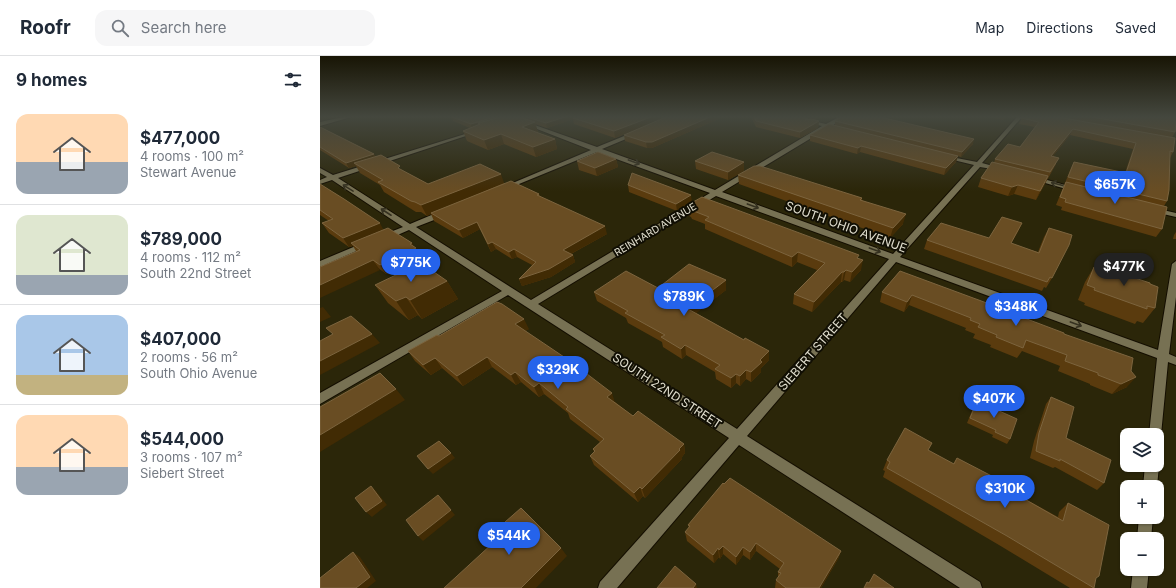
<!DOCTYPE html>
<html lang="en">
<head>
<meta charset="utf-8">
<style>
  :root { --surface:#fff; --page:#f6f6f7; --text:#1f2937; --muted:#747a83; --line:#e0e1e3; --accent:#2563eb }
  body { margin:0; font-family:Inter,sans-serif; background:var(--page); color:var(--text); height:100vh; display:flex; flex-direction:column; font-size:15px; white-space:nowrap }
  * { box-sizing:border-box; margin:0 }
  p { font-size:13px; color:var(--muted) }
  .icon { flex:none; width:22px; height:22px; fill:none; stroke:currentColor; stroke-width:2; stroke-linecap:round; stroke-linejoin:round }
  .map { position:relative; flex:1; overflow:hidden }
  .details { display:flex; flex-direction:column; background:var(--surface); width:320px }
  .details>* { flex:none }
  .tools { position:absolute; left:800px; top:372px; display:grid; gap:8px }
  .tools a { display:grid; place-items:center; width:44px; height:44px; border-radius:8px; background:var(--surface); box-shadow:0 1px 3px #0004; font-size:20px }
  .price { position:absolute; translate:-50% -34px; padding:0 9px; border-radius:14px; background:var(--accent); color:#fff; font-size:13px; line-height:26px; filter:drop-shadow(0 1px 2px #0008) }
  .price::after { content:''; position:absolute; left:50%; top:24px; width:12px; height:9px; margin-left:-6px; background:inherit; clip-path:polygon(0 0,100% 0,50% 100%) }
  .price.active { background:#222; color:#fff }
  ul { padding:0; list-style:none }
  li { display:flex; align-items:center; gap:12px; height:100px; padding:0 16px }
  li+li { border-top:1px solid var(--line) }
  li span { display:grid; place-items:center; flex:none; width:112px; height:80px; border-radius:12px; color:#555 }
  li>.icon { margin-inline-start:auto }
  span .icon { width:48px; height:48px; fill:#fffc; stroke-width:1 }
  li b { font-size:17px }
  h2 { display:flex; justify-content:space-between; align-items:center; height:48px; padding:0 16px; font-size:17px }
  header { display:flex; align-items:center; gap:24px; box-sizing:border-box; height:56px; padding:0 20px; background:var(--surface); border-bottom:1px solid var(--line) }
  header strong { font-size:19px }
  nav { display:flex; gap:22px; margin-inline-start:auto; font-size:14px }
  .search { width:280px; height:36px; background:var(--page); display:flex; align-items:center; gap:10px; box-sizing:border-box; padding:0 14px; border-radius:12px; color:var(--muted); font-size:15px }
  main { display:flex; flex:1; min-height:0 }
  .map>svg:first-child { display:block }
</style>
</head>
<body>
<header>
<strong>Roofr</strong>
<div class="search"><svg class="icon" aria-label="search" viewBox="0 0 24 24"><circle cx="10" cy="10" r="6"/><path d="M15 15l6 6"/></svg>Search here</div>
<nav><a>Map</a><a>Directions</a><a>Saved</a></nav>
</header>
<main>
<section class="details">
<h2>9 homes<svg class="icon" aria-label="filters" viewBox="0 0 24 24"><path d="M4 7h16M4 17h16"/><circle cx="9" cy="7" r="2"/><circle cx="15" cy="17" r="2"/></svg></h2>
<ul>
<li><span style="background:linear-gradient(#ffd9b3 60%,#9aa5b1 0)"><svg class="icon" aria-label="home" viewBox="0 0 24 24"><path d="M3 11l9-7 9 7M6 9v11h12V9"/></svg></span><div><b>$477,000</b><p>4 rooms · 100 m²</p><p>Stewart Avenue</p></div></li>
<li><span style="background:linear-gradient(#dfe7d0 75%,#9aa5b1 0)"><svg class="icon" aria-label="home" viewBox="0 0 24 24"><path d="M3 11l9-7 9 7M6 9v11h12V9"/></svg></span><div><b>$789,000</b><p>4 rooms · 112 m²</p><p>South 22nd Street</p></div></li>
<li><span style="background:linear-gradient(#a9c7e8 75%,#c2b280 0)"><svg class="icon" aria-label="home" viewBox="0 0 24 24"><path d="M3 11l9-7 9 7M6 9v11h12V9"/></svg></span><div><b>$407,000</b><p>2 rooms · 56 m²</p><p>South Ohio Avenue</p></div></li>
<li><span style="background:linear-gradient(#ffd9b3 65%,#9aa5b1 0)"><svg class="icon" aria-label="home" viewBox="0 0 24 24"><path d="M3 11l9-7 9 7M6 9v11h12V9"/></svg></span><div><b>$544,000</b><p>3 rooms · 107 m²</p><p>Siebert Street</p></div></li>
</ul>
</section>
<div class="map">
<svg width="856" height="532" viewBox="0 0 856 532">
  <rect width="100%" height="100%" fill="#2b2609"/>
  <g fill="none" stroke-linecap="round" stroke-linejoin="round">
    <g stroke="#140e00" stroke-width="2">
      <path id="minor" d="M23 61H31L0 70V66Z
        M186 61H192L277 91 314 76H318V78L282 93 395 134 502 70 469 62V61H476L506 68 519 61H524L512 70 521 72V74L508 72 402 136 573 198 654 109 621 101V99L657 106 697 61H702L662 107 684 113V115L660 111 580 201 838 294 852 208 856 205V241L849 298 856 301V309L848 306 841 379 839 383 837 384V379H829L837 302 576 206 427 380 660 526 662 532H640L419 389 297 532H278L280 526 409 382 188 239 0 348V337L182 235 89 174 66 184H60V180L83 171 12 124 0 128V124L7 121 0 117V112L13 119 158 74V76L18 122 90 168 121 155H127V159L96 171 211 244 390 137 277 96 187 133H183V131L271 94ZM396 140 569 203 417 373 218 248Z
        M713 120 759 133 760 134 757 136 711 123 710 122Z
        M830 151 856 157V161L830 155Z
        M43 187H49L50 189 0 211V205Z
        M837 405 839 409 837 431H823L825 409H837Z
        M819 461H833L831 483H817Z
        M813 513H829L827 532H811Z"/>
    </g>
    <use href="#minor" fill="#777153" fill-rule="evenodd"/>
  </g>
  <path fill="#5a3b0e" d="M131 61H403L332 92H327L305 85 304 79 328 68 295 82 254 68 253 63 227 72 215 68 218 76H216L235 83 237 93 216 101 184 88 168 94 147 85 143 75 150 72 133 65Z
    M431 61H481L488 64 499 65 498 72 480 82 436 71Z
    M481 61H502L496 64Z
    M668 61H686L683 64Z
    M702 61 853 96 850 102 847 145 844 150 842 173 836 181 741 154 742 151 736 149 745 127 751 112 754 106 805 117 813 93 750 79 733 100 736 108 716 144 694 138 688 140 658 131 661 122 674 107 675 103 700 91 715 71 699 68Z
    M738 61H855L854 65 855 76 852 82Z
    M515 65 653 88 641 101 638 100 636 106 624 119 540 96 537 98 490 85V79L515 69Z
    M0 71 108 128 184 127 219 138 220 141 287 178 251 198 253 199 255 206 231 221 202 230 199 223 212 209 197 201 192 203 176 193 171 196 160 173 143 182 114 165 111 158 107 160 101 156H96L64 136 60 129 40 117 36 110 29 112 0 94Z
    M296 103 298 111 277 120 259 114 257 105Z
    M375 105 424 106V115L408 124 376 113Z
    M418 119 542 142V144L583 168 570 182 419 128Z
    M0 128 64 174 94 191 101 201 66 218 36 195 33 190 29 191 9 177 2 167 9 165 0 159Z
    M308 129 372 146 357 155 309 136Z
    M366 150 539 202 541 214 530 226 524 224 522 226H521L492 256 473 248 474 238 497 214 477 206 472 211 385 173V168L372 163 371 161 367 159Z
    M702 167 691 188 718 196 724 181 729 172 732 222 726 232 724 231 722 235 604 193 607 184 669 182Z
    M856 176V183H853L854 179Z
    M774 211 780 213 782 211 830 228 835 252 823 267 817 265 815 268 764 249 765 247 758 244 765 226Z
    M580 215 744 278 807 331 792 338 770 329V328L738 315 740 310 702 295 697 302 670 291 671 289 653 282 655 278 645 274 646 272 589 249 584 256 560 246 562 236Z
    M406 224V234L376 257 424 284 449 295V304L441 312V316L431 326 426 323 420 330 416 327 411 332 396 323 395 316 366 299 362 303 343 291 342 286 308 267 306 262 277 245 274 236 338 232Z
    M127 225 138 243 102 263 98 259 89 264 68 247 55 229Z
    M209 273 205 275 295 346 313 360 364 388 365 397 362 401V403L325 442 323 440 318 446 274 409 270 400 274 396 273 393 280 386 250 363 248 357 224 338 219 341 201 326 196 329 172 311 143 330 122 312 111 319 95 305 88 295Z
    M731 341 746 382 784 427 777 434 735 411 733 412 710 402 714 385 726 348Z
    M657 345 690 383 687 388 672 381 673 379 647 367 654 350Z
    M608 394 633 408 637 402 687 433 738 461 739 456 748 447 775 522 774 532H750L679 489 563 421 565 415 563 414 567 404Z
    M404 428 521 495 518 503 501 532H455L456 524 458 522V516L460 513 436 495 430 504 423 499 416 509 403 498 400 503 399 501 394 507 367 485 365 476 369 472 368 469Z"/>
  <path fill="#412b04" d="M0 61H11L0 64Z
    M175 61H186L160 68 158 67 159 71 152 73 151 68Z
    M245 61H258L253 62V63L227 72 226 67Z
    M331 61H347L295 82 294 75Z
    M390 61H403L332 92H327L326 86Z
    M496 61H502L496 64Z
    M499 65 498 72 480 82V76Z
    M215 66 218 76 205 80 202 71Z
    M753 73 750 79 728 106 731 100Z
    M181 78 184 88 168 94 164 84Z
    M235 83 237 93 216 101 213 91Z
    M654 83 653 88 641 101 642 96Z
    M541 90 540 96 537 98 538 92Z
    M54 98 57 103 34 107 36 110 29 112 26 107Z
    M638 100 636 106 624 119 626 112Z
    M296 103 298 111 277 120 275 112Z
    M424 106V115L408 124V116Z
    M181 118 184 127 107 160 101 149Z
    M728 120 724 129 716 144 720 135Z
    M698 129 694 138 688 140 692 131Z
    M371 139 372 146 357 155 356 148Z
    M586 158 583 168 570 182 573 172Z
    M157 166 160 173 143 182 139 174Z
    M60 167 65 177 31 187 33 190 29 191 23 182Z
    M702 167 698 176 686 196 691 187Z
    M285 170 287 178 245 201 243 194Z
    M172 186 176 193 171 196 168 188Z
    M92 187 95 192H96L101 201 66 218 60 209Z
    M194 193 197 201 192 203 189 196Z
    M478 196 477 206 472 211V201Z
    M253 199 255 206 231 221 202 230 199 223Z
    M53 204 60 214 0 242V229Z
    M543 204 541 214 530 226 532 216Z
    M526 214 524 224 522 226 524 216Z
    M522 216 521 226 492 256 494 246Z
    M406 224V234L370 262 368 253Z
    M127 225 138 243 102 263 90 244Z
    M592 239 589 249 584 256 587 246Z
    M86 241 98 259 89 264 76 245Z
    M3 251 11 261 0 266V252Z
    M204 263 209 273 200 278 195 268Z
    M52 278 60 287 0 319V305Z
    M365 289 366 299 362 303 361 293Z
    M449 295V304L441 312V316L431 326V316L440 304Z
    M167 301 172 311 143 330 137 320Z
    M115 302 122 312 111 319 103 309Z
    M426 314V323L420 330V320Z
    M195 316 201 326 196 329 191 319Z
    M416 318V327L411 332V322Z
    M816 321 807 331 792 338 801 328Z
    M219 327 224 338 219 341 214 331Z
    M76 333 85 344 0 396V379Z
    M292 337 295 347 287 341Z
    M364 388 365 397 362 401V403L325 442 322 433Z
    M131 397 135 402 113 418 108 413Z
    M51 430 56 435 67 449 52 461 46 456Z
    M320 431 323 440 318 446 314 437Z
    M118 439 135 459 103 485 98 480Z
    M436 487V495L430 504V496Z
    M403 490V498L400 503 399 494Z
    M423 491V499L416 509V501Z
    M241 492 247 500 216 532H201Z
    M398 492 399 501 394 507 393 499Z
    M521 495 518 503 501 532H499Z
    M33 496 40 501 56 525 47 532H36Z
    M376 528 377 532H373Z"/>
  <path fill="#694d23" stroke="#7c643e" d="M132 61H175L151 68Z
    M180 61H199L215 66 202 71 235 83 213 91 181 78 164 84 143 75 160 68 158 67Z
    M207 61H245L226 67Z
    M255 61H331L294 75 253 62Z
    M346 61H390L332 86H326L304 79Z
    M434 61H481L488 63 485 64 491 63 499 65 480 76 436 65Z
    M521 61H560L654 83 642 96 515 65Z
    M702 61H738L855 82 853 96 850 95 849 134 847 145 748 121 754 106 806 117 816 87 753 73 731 100 739 102 730 116 675 103 688 88 700 91 719 66 701 62Z
    M772 61H855L854 65H856L855 76Z
    M509 68 638 100 626 112 541 90 538 92 490 79Z
    M0 71 54 98 26 107 0 91Z
    M278 96 296 103 275 112 257 105Z
    M392 96 424 106 408 116 375 105Z
    M61 99 80 110 78 112 108 128 160 108 181 118 101 149 95 146 91 145 58 126 63 124 34 107Z
    M672 106 728 120 720 135 698 129 692 131 661 122Z
    M434 110H440L542 142 540 144 586 158 573 172 418 119Z
    M312 117 371 139 356 148 308 129Z
    M191 125 219 138 217 139 285 170 243 194 253 199 229 213 199 223 216 206 194 193 189 196 172 186 168 188 157 166 139 174 111 157Z
    M746 126 847 151 842 173 745 146 746 143 740 141Z
    M0 128 24 143 60 167 23 182 2 167 13 163 0 154Z
    M382 141 539 199 537 202 543 204 532 216 526 214 524 216H522L494 246 474 238 505 207 478 196 472 201 385 164 389 161 371 154 373 152 366 150Z
    M682 161 702 167 691 187 719 197 729 172 752 179 749 189 732 222 730 221 727 226 607 184 621 167 669 182Z
    M68 172 92 187 90 188 96 192 60 209 53 204 0 229V211L40 194 31 187Z
    M101 207 127 225 90 244 86 241 76 245 55 229Z
    M369 208 406 224 368 253 424 284 425 282 449 295 440 304 442 306 431 316 426 314 420 320 416 318 411 322 395 313 400 309 365 289 361 293 341 281 345 279 305 257 308 255 274 236 306 215 338 232Z
    M774 211 781 213 782 211 830 227V228L838 231 835 252 827 250V253L774 234 775 232 767 229Z
    M580 215 683 253V254L744 277V278L813 302 811 315 816 321 801 328 778 319V317L745 305 747 299 706 284 703 292 676 281 677 279 658 271 660 268 650 264 651 262 592 239 587 246 562 236Z
    M177 246 182 248 204 263 195 268 250 305 292 337 287 341 313 360 318 355 364 388 359 393 360 394 322 433 320 431 314 437 270 400 275 395 273 393 284 383 246 353 248 351 219 327 214 331 195 316 191 319 167 301 137 320 115 302 103 309 88 295 117 279 119 280Z
    M31 260 52 278 0 305V285L13 278 6 272Z
    M60 317 76 333 0 379V351Z
    M731 341 754 351 746 382 791 404 784 427 740 403V405L716 395 719 377Z
    M657 345 697 363 690 383 675 376 676 374 650 362Z
    M585 372 612 387 608 394 634 408 637 402 689 429 687 433 743 465 748 447 789 469 779 520 776 522 774 532 687 480 567 412 570 406 567 404Z
    M119 385 131 397 108 413 97 400Z
    M410 422 521 495 499 532H466L456 524 461 517 458 516 464 507 436 487 430 496 423 491 416 501 403 490 399 494 398 492 393 499 365 476 370 470 368 469 403 427 404 428Z
    M51 430 62 445 46 456 35 442Z
    M118 439 131 454 98 480 86 464Z
    M201 452 241 492 201 532H124L173 487 168 481Z
    M33 496 50 521 36 532H0V522Z
    M355 510 376 528 373 532H337Z
    M554 518 574 532H544L547 526 549 527Z"/>
  <defs><path id="oneway-shaft" d="M-6 0H5M1.5-3L5.5 0L1.5 3" fill="none" stroke-width="1.6" stroke-linecap="round" stroke-linejoin="round"/></defs>
  <g stroke="#353120">
    <use href="#oneway-shaft" transform="translate(314 106) rotate(20)"/>
    <use href="#oneway-shaft" transform="translate(737 128) rotate(-166)"/>
    <use href="#oneway-shaft" transform="translate(28 132) rotate(-148)"/>
    <use href="#oneway-shaft" transform="translate(433 150) rotate(20)"/>
    <use href="#oneway-shaft" transform="translate(66 156) rotate(-147)"/>
    <use href="#oneway-shaft" transform="translate(555 194) rotate(20)"/>
    <use href="#oneway-shaft" transform="translate(756 268) rotate(20)"/>
  </g>
  <linearGradient id="sky" x2="0" y2="1"><stop stop-color="#181505"/><stop offset="0.45" stop-color="#44473e"/><stop offset="1" stop-color="#44473e" stop-opacity="0"/></linearGradient>
  <rect width="856" height="135" fill="url(#sky)"/>
  <g text-anchor="middle" stroke-width="4" stroke-linejoin="round" paint-order="stroke">
    <g font-size="10" fill="#e1dece" stroke="#110f04">
      <text transform="translate(335 173) rotate(-31)" y="4">REINHARD AVENUE</text>
    </g>
    <g font-size="12" fill="#e1dece" stroke="#110f04">
      <text transform="translate(526 171) rotate(20)" y="4">SOUTH OHIO AVENUE</text>
      <text transform="translate(493 296) rotate(-49)" y="4">SIEBERT STREET</text>
      <text transform="translate(347 335) rotate(33)" y="4">SOUTH 22ND STREET</text>
    </g>
  </g>
</svg>
<div class="tools">
<a><svg class="icon" aria-label="layers" viewBox="0 0 24 24"><path d="M12 4l9 5-9 5-9-5zM3 14l9 5 9-5"/></svg></a>
<a>+</a>
<a>−</a>
</div>
<b class="price" style="left:795px;top:149px">$657K</b>
<b class="price" style="left:91px;top:227px">$775K</b>
<b class="price active" style="left:804px;top:231px">$477K</b>
<b class="price" style="left:364px;top:261px">$789K</b>
<b class="price" style="left:696px;top:271px">$348K</b>
<b class="price" style="left:238px;top:334px">$329K</b>
<b class="price" style="left:674px;top:363px">$407K</b>
<b class="price" style="left:685px;top:453px">$310K</b>
<b class="price" style="left:189px;top:500px">$544K</b>
</div>
</main>
</body>
</html>
